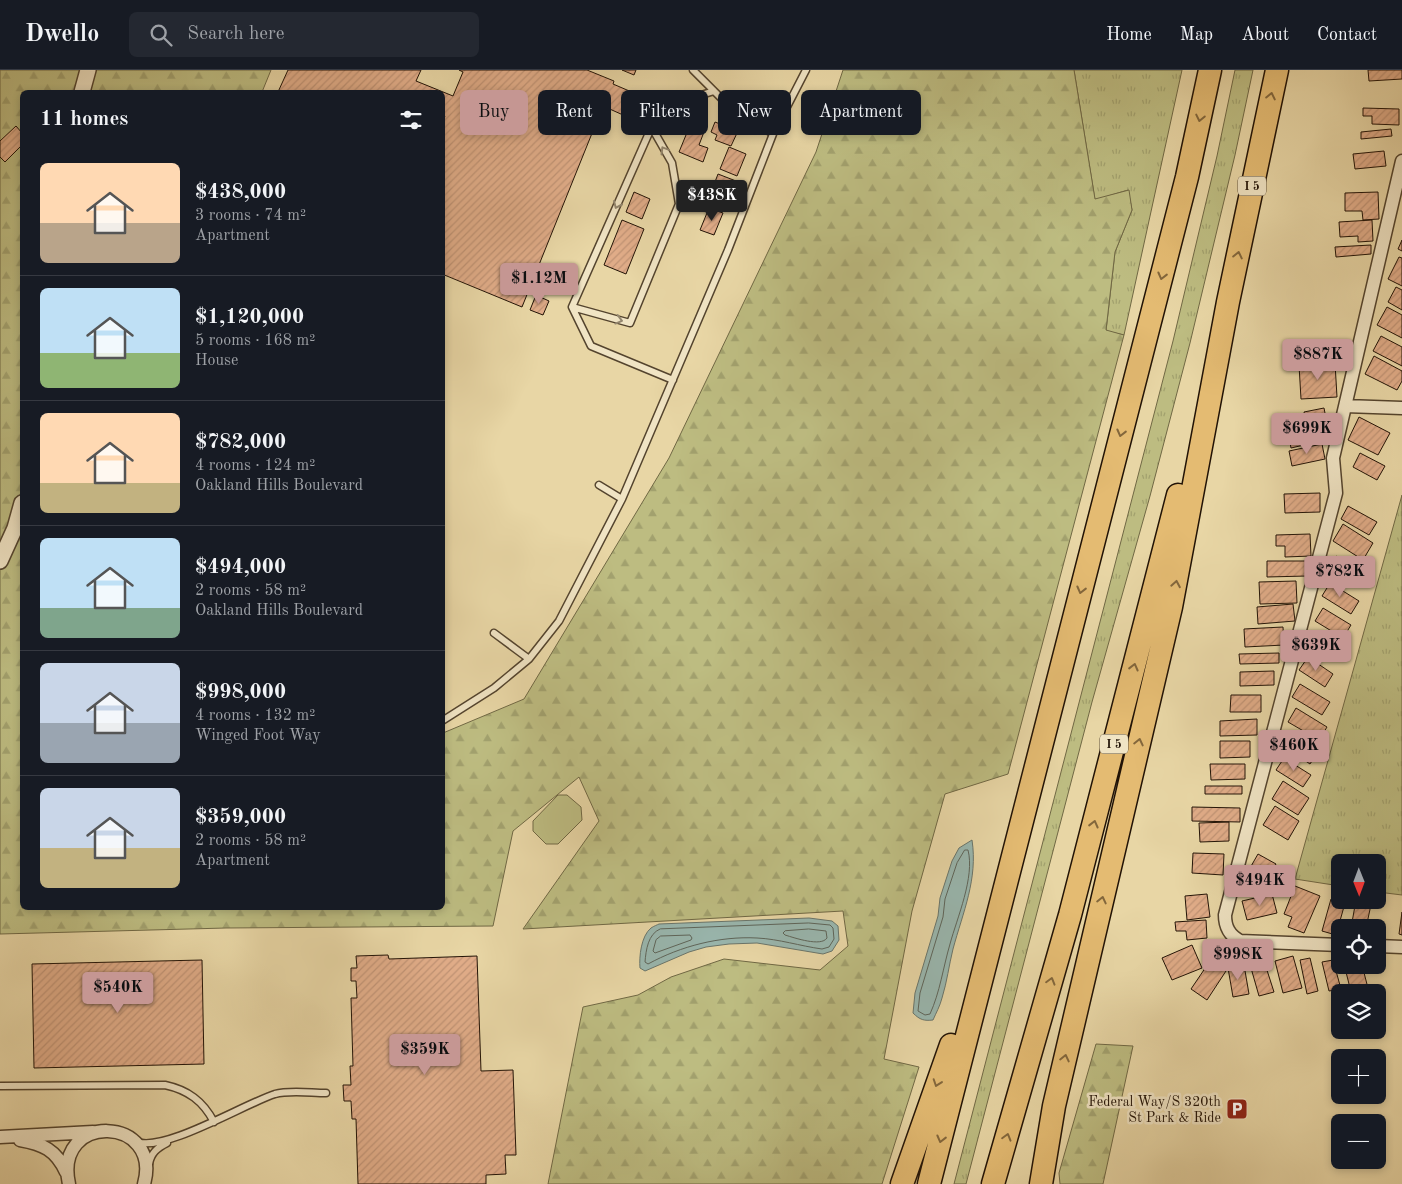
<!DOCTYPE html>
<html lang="en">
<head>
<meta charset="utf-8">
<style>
  :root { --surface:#171b24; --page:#242831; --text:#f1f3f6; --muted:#9ea1a6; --line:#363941; --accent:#c59692 }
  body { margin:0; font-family:"Old Standard TT",serif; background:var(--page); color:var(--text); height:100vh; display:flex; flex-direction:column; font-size:19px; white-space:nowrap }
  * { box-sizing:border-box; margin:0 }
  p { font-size:16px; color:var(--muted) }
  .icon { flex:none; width:28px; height:28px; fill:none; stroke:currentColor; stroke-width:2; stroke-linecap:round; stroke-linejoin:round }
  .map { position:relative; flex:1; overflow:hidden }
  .details { position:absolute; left:20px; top:20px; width:425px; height:820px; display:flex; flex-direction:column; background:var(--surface); border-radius:8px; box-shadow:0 2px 8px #0003 }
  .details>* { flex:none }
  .hud { position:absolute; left:460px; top:20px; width:475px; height:45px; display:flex; gap:10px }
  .needle { width:32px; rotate:179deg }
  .buttons { position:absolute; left:1331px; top:784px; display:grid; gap:10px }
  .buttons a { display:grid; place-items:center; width:55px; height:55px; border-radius:8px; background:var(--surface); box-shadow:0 2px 8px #0003; font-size:25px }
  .price { position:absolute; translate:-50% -42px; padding:0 11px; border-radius:5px; background:var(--accent); color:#111; font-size:16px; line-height:32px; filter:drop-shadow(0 1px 2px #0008) }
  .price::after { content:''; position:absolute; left:50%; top:30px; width:15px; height:11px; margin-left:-8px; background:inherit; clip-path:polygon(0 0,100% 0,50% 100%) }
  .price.selected { background:#222; color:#fff }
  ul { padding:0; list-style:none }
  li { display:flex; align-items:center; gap:15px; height:125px; padding:0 20px }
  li+li { border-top:1px solid var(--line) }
  li span { display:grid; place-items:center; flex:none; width:140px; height:100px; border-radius:8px; color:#555 }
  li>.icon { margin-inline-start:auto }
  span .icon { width:60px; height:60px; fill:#fffc; stroke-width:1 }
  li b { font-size:21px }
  h2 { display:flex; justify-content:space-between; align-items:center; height:60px; padding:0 20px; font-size:21px }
  .chip { padding:0 18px; border-radius:8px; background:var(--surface); box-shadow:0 2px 8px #0003; font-size:18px; line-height:45px }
  .chip.selected { background:var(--accent); color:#111 }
  header { display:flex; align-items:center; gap:30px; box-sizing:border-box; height:70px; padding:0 25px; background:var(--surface); border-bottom:1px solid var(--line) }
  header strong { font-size:24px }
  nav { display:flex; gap:28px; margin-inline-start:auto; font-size:18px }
  .search { width:350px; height:45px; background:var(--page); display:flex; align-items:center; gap:12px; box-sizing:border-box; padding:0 18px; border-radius:8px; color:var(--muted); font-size:19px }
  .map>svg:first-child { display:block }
</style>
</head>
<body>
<header>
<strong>Dwello</strong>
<div class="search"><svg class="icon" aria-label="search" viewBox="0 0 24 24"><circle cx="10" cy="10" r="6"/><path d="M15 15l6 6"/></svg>Search here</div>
<nav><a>Home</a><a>Map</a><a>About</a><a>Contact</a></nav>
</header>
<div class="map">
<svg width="1402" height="1114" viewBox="0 0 1402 1114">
  <defs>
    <pattern id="grass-tufts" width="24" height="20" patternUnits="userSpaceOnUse" patternTransform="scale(1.25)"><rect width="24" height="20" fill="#bdbc81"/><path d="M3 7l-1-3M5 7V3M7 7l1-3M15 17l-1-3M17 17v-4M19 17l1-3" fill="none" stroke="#a2a16e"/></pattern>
    <pattern id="forest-firs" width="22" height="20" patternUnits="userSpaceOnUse" patternTransform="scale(1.25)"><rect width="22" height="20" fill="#bdbc81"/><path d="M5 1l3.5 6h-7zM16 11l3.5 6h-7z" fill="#a2a16e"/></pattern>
    <pattern id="building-hatch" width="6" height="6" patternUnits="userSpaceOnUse" patternTransform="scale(1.25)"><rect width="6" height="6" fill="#e0ac88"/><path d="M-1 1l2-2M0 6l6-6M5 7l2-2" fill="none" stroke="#c09374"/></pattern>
  </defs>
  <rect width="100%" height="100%" fill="#e8d6a5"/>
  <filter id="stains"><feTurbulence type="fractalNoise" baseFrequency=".004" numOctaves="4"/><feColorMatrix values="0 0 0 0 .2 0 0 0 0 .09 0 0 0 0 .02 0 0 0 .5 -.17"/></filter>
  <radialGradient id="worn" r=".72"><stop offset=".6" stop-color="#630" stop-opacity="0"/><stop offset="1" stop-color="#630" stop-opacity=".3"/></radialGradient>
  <path fill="url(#grass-tufts)" stroke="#706844" d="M1074 0H1182L1124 265 1106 261 1115 182 1132 140 1128 120 1095 130Z
    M1235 0H1253L1235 85 1190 273 1150 426 1092 632 966 1114H954L1173 271 1217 86Z
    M1402 425V825L1378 822V792H1340V816L1295 809Z"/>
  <path fill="url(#forest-firs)" stroke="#706844" d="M0 0H271L262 22H22V838H442L443 663 524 629 669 388 816 82 843 0H1074L1095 129 1129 120 1132 140 1115 182 1106 260 1124 265 1008 704 945 724 912 841 884 989 919 997 882 1114H548L583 937 638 925 671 907 724 889 820 900 848 876 843 841 523 859 599 751 579 707 513 761 493 856 226 858 0 864Z
    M1096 974 1133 976 1103 1114H1060L1059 1103Z"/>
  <path fill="#bdbc81" stroke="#706844" d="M558 725H567L581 737 582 750 558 774H546L533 761V751Z"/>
  <path fill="#99b7af" stroke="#69756b" d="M972 770C978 809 963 842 953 879 949 895 947 912 942 928 940 936 936 943 933 950 924 951 920 950 913 943L915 923 938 846 940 828 952 791 959 778Z
    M809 848 832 851 838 856 839 870 832 881 823 884 757 873 729 874 706 877 689 882 645 901 640 898C639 887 641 866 651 858 654 856 657 855 659 854Z"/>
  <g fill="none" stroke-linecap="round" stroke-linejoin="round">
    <path stroke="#5e655a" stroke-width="1" d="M965 780H968C975 807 957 848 950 874 943 898 940 922 930 944L925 945 918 941 920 923 943 847 945 829 957 793Z
      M809 853 830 855 833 858 834 869 829 877 822 879C800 876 779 869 757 868 720 866 681 876 648 894L645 892C646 880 648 864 660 859Z
      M809 859 826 861 827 868C821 877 795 868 785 865L783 863 785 861Z
      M661 866 690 865 692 868 691 870 655 883 653 881 656 870Z"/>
  </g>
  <path fill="url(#building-hatch)" stroke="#221306" d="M288 0H421L416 11 453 26 463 2 459 0H587L614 11 613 14 634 23 632 29 639 33 632 49 603 36 522 237 442 204V52L445 46 442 44V22H278Z
    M622 0H636L634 5Z
    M1368 0H1402V9L1369 11Z
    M1363 38 1399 39V55L1372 54V46H1363Z
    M693 48 707 54 699 75 708 78 703 92 679 82Z
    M715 52 738 61 731 76 715 70 717 65 711 62Z
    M16 56 22 63V75L5 92 0 87V71Z
    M1391 59 1392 66 1361 69V62Z
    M729 77 746 84 737 106 720 99Z
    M1384 81 1386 96 1355 99 1353 84Z
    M718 104 736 111 727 132 710 125Z
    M634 122 650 129 642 149 626 142Z
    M1378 122 1379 149 1363 150 1362 141H1345V123Z
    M709 138 723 143 714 165 700 160Z
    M622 150 644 159 626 204 604 195Z
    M1372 150 1373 171 1358 172V166L1340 167 1339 152Z
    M1402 170V181L1398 179Z
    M1371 175V184L1336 187 1335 177Z
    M1399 187 1402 188V216L1388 209Z
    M1396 217 1402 220V240L1388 232Z
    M536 225 549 231 543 245 530 240Z
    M1387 237 1402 245V268L1377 255Z
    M1381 266 1402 277V296L1373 281Z
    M1374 286 1402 301V311L1397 320 1365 304Z
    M1335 293 1337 327 1301 329 1299 295Z
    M1324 338 1330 369 1291 378 1287 357 1306 352 1304 342Z
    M1359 347 1390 363 1378 385 1348 370Z
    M1322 374 1325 389 1292 396 1289 381Z
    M1360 383 1385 396 1377 410 1353 397Z
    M1320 423V442L1285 443 1284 424Z
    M1348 436 1377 452 1369 465 1341 449Z
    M1343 454 1373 473 1363 490 1333 471Z
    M1310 464 1311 486 1285 487V476H1276V465Z
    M1336 486 1366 504 1358 517 1328 499Z
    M1267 491H1306L1307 506 1267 507Z
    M1296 511 1297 533 1260 534 1259 512Z
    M1330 513 1359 531 1351 544 1322 526Z
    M1293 534 1295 551 1258 554 1257 537Z
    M1323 538 1351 555 1343 568 1315 551Z
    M1283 557 1284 575 1245 577 1244 559Z
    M1315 561 1342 579 1335 591 1307 573Z
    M1279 583V593L1240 594 1239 584Z
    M1308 587 1333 604 1325 617 1299 600Z
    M1274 601V615L1240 616V602Z
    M1300 614 1330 632 1322 645 1292 627Z
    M1231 625H1261V642H1230Z
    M1296 638 1327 657 1319 670 1288 652Z
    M1257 649V665L1220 666V651Z
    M1293 665 1318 682 1310 694 1285 677Z
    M1220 671H1250V687L1220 688Z
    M1284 688 1311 705 1303 717 1276 700Z
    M1210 694H1245V709L1211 710Z
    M1283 711 1309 728 1298 745 1272 729Z
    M1205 716H1242V724H1205Z
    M1275 736 1299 751 1288 770 1263 755Z
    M1192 737 1240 738V752L1192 751Z
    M1229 752V771L1200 772 1199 753Z
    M1193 783 1224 784 1223 805 1192 803Z
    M1258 784 1276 794 1272 801 1281 806 1273 819 1246 805Z
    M1295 816 1320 826 1304 863 1288 857 1292 847 1284 844Z
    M1207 824 1210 847 1187 850 1185 826Z
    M1272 824 1277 843 1247 850 1242 831Z
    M1331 829 1345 833 1336 865 1322 861Z
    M1356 830H1372L1366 858H1351Z
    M1402 842V865L1399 864Z
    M1206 850 1207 868 1187 870 1186 861H1176L1175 852Z
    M1192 875 1202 898 1172 910 1162 888Z
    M388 885 389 889 477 886 481 1001 513 1000 516 1085H505L506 1104 486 1105V1114H358L356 1049H352L351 1031H344L343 1015H351L350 996H353L351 928H357L356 911H351V898H357L356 886Z
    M1293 886 1302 918 1283 923 1275 891Z
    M1310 888 1318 921 1307 924 1300 890Z
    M202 890 204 994 34 998 32 894Z
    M1333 890 1341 919 1329 921 1322 892Z
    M1210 891 1226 901 1207 930 1191 919Z
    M1265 894 1274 922 1259 926 1251 898Z
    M1244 895 1249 924 1233 927 1228 898Z
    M1356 895H1362L1369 922H1351L1345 898Z"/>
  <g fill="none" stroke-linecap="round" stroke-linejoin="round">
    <g stroke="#54442e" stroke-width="9">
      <path id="service" d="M693 0 722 29 773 64
        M572 237 630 253 679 134 672 93 652 58
        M673 310 591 276 572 237 660 38 714 21
        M599 415 622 429
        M494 563 529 589
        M442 651 494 618 529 589 559 551 622 429 728 180 773 64 806 0
        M0 1016 165 1015C188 1020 203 1031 214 1052
        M137 1072C165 1082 244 1034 275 1024 289 1020 311 1023 326 1023
        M149 1094C151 1083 157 1078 167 1073"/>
    </g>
    <g stroke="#54442e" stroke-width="15">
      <path id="minor" d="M1345 336 1402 338
        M1340 875 1240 871C1229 865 1225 857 1225 845L1336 423 1333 388 1402 91
        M1378 876 1402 877
        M0 1067 93 1062
        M20 1070C43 1074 56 1080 66 1102
        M69 1114C53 1041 163 1046 144 1114"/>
    </g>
    <g stroke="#54442e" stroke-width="18">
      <path id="tertiary" d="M82 22 88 0
        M0 491 15 458 22 433"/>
    </g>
    <g stroke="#221306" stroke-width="25">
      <path id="motorway" d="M902 1114 951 975
        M929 1114 1187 107 1210 0
        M993 1114 1070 845 1178 425
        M1041 1114 1054 1036 1171 537 1228 232 1277 0"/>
    </g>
    <use href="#service" stroke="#f0e4c4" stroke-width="6"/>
    <use href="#minor" stroke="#f0e4c4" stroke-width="12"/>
    <use href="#tertiary" stroke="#f0e4c4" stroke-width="15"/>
    <use href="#motorway" stroke="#e4bb72" stroke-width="22"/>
  </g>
  <defs><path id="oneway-chevron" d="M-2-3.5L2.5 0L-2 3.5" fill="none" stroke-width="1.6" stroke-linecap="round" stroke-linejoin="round" transform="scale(1.25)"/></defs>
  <g stroke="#83673c">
    <use href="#oneway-chevron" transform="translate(1271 26) rotate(-78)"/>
    <use href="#oneway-chevron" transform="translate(1200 48) rotate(102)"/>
    <use href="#oneway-chevron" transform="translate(1238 185) rotate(-78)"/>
    <use href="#oneway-chevron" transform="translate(1162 206) rotate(104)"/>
    <use href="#oneway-chevron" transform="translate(1121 363) rotate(104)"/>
    <use href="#oneway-chevron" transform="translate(1176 514) rotate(-80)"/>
    <use href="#oneway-chevron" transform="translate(1081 520) rotate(104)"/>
    <use href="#oneway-chevron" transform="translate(1134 597) rotate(-76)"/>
    <use href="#oneway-chevron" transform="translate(1139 672) rotate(-77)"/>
    <use href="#oneway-chevron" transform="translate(1094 754) rotate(-76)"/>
    <use href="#oneway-chevron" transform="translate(1102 830) rotate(-77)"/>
    <use href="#oneway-chevron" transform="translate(1051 911) rotate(-74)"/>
    <use href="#oneway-chevron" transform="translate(1065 988) rotate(-77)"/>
    <use href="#oneway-chevron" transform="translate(937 1013) rotate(109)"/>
    <use href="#oneway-chevron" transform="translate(1007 1067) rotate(-74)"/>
    <use href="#oneway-chevron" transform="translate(941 1069) rotate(104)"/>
  </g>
  <g stroke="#93866e">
    <use href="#oneway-chevron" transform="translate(664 80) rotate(-121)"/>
    <use href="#oneway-chevron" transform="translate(617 135) rotate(114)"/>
    <use href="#oneway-chevron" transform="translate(619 250) rotate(15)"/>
  </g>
  <defs>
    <g id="parking-square" transform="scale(1.125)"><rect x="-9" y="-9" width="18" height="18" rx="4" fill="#8f2418" stroke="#f0e4c4"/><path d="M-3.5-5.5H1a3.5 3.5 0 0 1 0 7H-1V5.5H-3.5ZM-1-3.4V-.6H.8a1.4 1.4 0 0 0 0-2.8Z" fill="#fff"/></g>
  </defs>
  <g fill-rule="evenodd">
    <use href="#parking-square" x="1237" y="1039"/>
  </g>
  <g text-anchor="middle" stroke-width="5" stroke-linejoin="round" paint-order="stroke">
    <g fill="#f0e4c4" stroke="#60523f" stroke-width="1">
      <rect x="1238" y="106.5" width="28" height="19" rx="4"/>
      <rect x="1100" y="664.5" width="28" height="19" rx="4"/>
    </g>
    <g font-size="12" font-weight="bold" fill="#221306">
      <text x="1252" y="120">I 5</text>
      <text x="1114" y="678">I 5</text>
    </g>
    <g font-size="14" fill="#221306" stroke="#f0e4c4" text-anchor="end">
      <text x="1221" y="1036">Federal Way/S 320th<tspan x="1221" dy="16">St Park &amp; Ride</tspan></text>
    </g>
  </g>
  <rect width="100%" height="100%" filter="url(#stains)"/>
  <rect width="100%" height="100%" fill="url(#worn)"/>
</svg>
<div class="buttons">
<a><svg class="needle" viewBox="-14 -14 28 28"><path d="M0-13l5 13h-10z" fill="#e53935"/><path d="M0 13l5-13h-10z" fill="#9ea1a6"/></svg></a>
<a><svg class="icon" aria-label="locate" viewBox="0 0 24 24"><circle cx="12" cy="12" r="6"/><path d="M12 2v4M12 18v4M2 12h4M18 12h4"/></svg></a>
<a><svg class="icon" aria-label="layers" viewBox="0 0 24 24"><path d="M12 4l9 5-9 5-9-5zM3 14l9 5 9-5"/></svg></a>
<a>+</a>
<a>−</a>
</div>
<b class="price selected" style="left:712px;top:152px">$438K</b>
<b class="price" style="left:539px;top:235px">$1.12M</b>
<b class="price" style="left:1318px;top:311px">$887K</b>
<b class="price" style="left:1307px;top:385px">$699K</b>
<b class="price" style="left:1340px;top:528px">$782K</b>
<b class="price" style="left:1316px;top:602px">$639K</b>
<b class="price" style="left:1294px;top:702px">$460K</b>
<b class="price" style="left:1260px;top:837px">$494K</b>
<b class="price" style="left:1238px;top:911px">$998K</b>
<b class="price" style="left:118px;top:944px">$540K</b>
<b class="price" style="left:425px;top:1006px">$359K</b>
<div class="hud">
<a class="chip selected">Buy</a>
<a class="chip">Rent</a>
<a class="chip">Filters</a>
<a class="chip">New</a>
<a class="chip">Apartment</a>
</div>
<section class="details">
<h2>11 homes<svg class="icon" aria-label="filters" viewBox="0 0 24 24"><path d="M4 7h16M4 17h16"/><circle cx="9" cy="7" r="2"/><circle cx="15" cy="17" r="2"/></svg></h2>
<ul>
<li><span style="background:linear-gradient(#ffd9b3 60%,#b9a48a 0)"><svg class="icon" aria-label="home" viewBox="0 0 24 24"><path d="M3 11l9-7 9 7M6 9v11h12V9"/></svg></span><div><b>$438,000</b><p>3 rooms · 74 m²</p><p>Apartment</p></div></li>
<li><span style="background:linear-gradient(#bfe0f5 65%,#8fb573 0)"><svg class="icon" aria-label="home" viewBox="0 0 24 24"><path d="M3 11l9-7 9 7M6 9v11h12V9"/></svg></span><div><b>$1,120,000</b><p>5 rooms · 168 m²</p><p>House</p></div></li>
<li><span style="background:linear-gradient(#ffd9b3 70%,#c2b280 0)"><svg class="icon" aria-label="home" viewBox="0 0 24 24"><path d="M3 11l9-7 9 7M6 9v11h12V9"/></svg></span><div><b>$782,000</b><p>4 rooms · 124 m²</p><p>Oakland Hills Boulevard</p></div></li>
<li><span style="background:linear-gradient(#bfe0f5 70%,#7fa58c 0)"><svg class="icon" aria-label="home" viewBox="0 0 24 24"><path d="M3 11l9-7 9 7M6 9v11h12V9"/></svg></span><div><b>$494,000</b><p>2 rooms · 58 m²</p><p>Oakland Hills Boulevard</p></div></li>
<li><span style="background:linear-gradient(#c9d6e8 60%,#9aa5b1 0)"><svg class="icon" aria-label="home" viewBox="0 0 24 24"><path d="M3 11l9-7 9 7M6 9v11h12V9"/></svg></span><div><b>$998,000</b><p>4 rooms · 132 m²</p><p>Winged Foot Way</p></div></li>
<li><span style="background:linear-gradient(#c9d6e8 60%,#c2b280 0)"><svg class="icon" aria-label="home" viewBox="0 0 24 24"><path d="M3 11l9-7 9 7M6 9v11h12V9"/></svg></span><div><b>$359,000</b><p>2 rooms · 58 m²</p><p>Apartment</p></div></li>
</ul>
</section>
</div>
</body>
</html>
